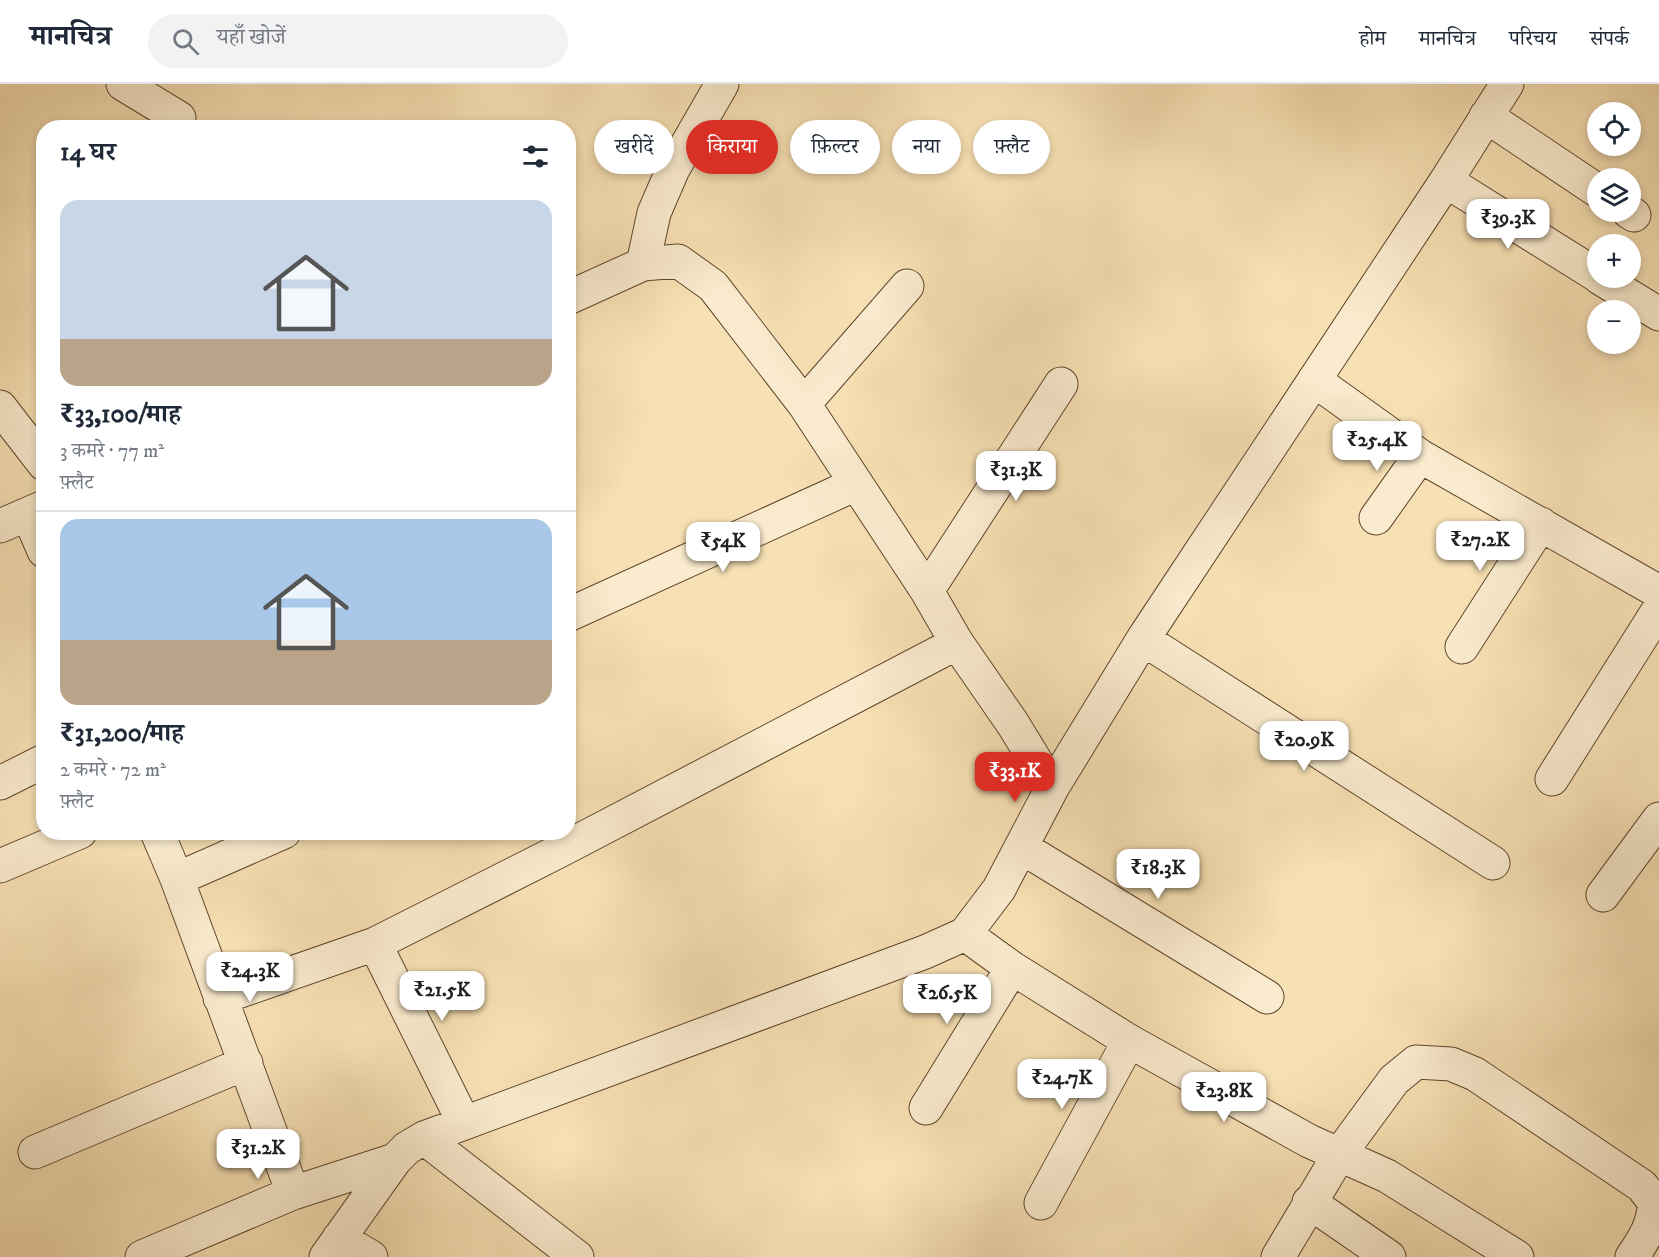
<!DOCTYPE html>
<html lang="hi">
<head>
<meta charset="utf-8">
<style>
  :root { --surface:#fff; --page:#f2f2f3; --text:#1f2937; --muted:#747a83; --line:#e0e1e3; --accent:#d93025 }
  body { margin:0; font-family:"IM FELL DW Pica","Noto Serif Devanagari",serif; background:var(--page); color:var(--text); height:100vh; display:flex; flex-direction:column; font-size:22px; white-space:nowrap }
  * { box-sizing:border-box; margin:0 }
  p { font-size:20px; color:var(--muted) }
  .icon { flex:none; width:33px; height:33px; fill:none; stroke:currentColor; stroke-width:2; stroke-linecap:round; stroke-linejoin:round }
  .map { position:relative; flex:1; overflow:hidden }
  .details { position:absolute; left:36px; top:36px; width:540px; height:720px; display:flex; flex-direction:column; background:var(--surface); border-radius:24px; box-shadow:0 3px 9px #0003 }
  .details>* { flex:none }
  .top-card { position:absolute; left:594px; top:36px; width:570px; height:54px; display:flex; gap:12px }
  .controls { position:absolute; left:1587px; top:18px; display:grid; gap:12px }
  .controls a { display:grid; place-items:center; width:54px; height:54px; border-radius:50%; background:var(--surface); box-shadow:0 3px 9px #0003; font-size:30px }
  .price { position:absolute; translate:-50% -51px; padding:0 14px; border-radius:12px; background:#fff; color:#222; font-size:20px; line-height:39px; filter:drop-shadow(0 2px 3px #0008) }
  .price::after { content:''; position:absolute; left:50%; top:36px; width:18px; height:14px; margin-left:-9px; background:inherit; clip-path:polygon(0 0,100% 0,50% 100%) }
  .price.selected { background:var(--accent); color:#fff }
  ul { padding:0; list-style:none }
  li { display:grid; align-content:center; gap:12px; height:318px; padding:0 24px }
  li+li { border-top:2px solid var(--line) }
  li span { display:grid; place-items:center; height:186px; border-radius:18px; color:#555 }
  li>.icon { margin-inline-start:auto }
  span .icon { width:108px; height:108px; fill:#fffc; stroke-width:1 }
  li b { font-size:26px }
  h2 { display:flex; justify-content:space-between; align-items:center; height:72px; padding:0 24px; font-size:26px }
  .chip { padding:0 21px; border-radius:27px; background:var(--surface); box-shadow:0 3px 9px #0003; font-size:21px; line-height:54px }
  .chip.selected { background:var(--accent); color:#fff }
  header { display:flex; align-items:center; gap:36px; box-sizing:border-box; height:84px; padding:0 30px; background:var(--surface); border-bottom:2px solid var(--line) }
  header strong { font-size:28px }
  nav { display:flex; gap:33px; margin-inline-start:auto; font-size:21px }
  .search { width:420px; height:54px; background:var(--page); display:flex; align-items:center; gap:15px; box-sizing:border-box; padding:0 21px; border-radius:33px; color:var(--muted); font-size:22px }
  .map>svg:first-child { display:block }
</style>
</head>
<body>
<header>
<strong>मानचित्र</strong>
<div class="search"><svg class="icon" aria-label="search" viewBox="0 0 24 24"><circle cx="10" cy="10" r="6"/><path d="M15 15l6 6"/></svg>यहाँ खोजें</div>
<nav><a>होम</a><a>मानचित्र</a><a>परिचय</a><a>संपर्क</a></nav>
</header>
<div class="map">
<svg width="1659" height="1173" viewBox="0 0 1659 1173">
  <rect width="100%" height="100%" fill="#f7e0b3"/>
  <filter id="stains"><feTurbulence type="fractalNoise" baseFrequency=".00333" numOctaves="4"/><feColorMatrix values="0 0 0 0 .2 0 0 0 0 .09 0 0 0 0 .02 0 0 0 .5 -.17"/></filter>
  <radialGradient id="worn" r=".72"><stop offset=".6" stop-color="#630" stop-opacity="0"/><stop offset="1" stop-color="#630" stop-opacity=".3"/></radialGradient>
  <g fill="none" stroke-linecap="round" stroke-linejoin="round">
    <g stroke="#5e452d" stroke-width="35">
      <path id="minor" d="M123 0 179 34
        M1486 32 1598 107
        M1446 97 1598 192
        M1629 128 1634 131
        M643 180 654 129 673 85 722 0
        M1600 194 1659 230
        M568 214 643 180 678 177 713 202 804 320 927 507 957 559 1013 640 1052 704
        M1314 296 1420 372 1659 508
        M804 320 907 202
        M0 323 44 380
        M28 430 44 467
        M1376 434 1420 372
        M0 442 44 423
        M927 507 1061 300
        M568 531 856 400
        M1143 555 1493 779
        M1462 563 1541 440
        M1552 695 1659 525
        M0 699 44 677
        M157 748 177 795 293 1109
        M1021 763 1267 913
        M0 782 80 748
        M177 795 284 748
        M1603 811 1659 735
        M965 850 1012 884 1129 957 1309 1057 1387 1092 1517 1173
        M375 860 464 1039
        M220 914 375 860 563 765 957 559
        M926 1024 1012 884
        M424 1054 577 1173
        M35 1068 246 979
        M1309 1118 1389 1173
        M1041 1119 1129 957
        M339 1154 371 1173
        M142 1173 293 1109 395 1076
        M326 1173 395 1076 407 1064 424 1054 925 868 965 850 999 805 1052 704 1143 555 1446 97 1507 0
        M1278 1173 1339 1071 1394 996 1416 978 1451 980 1475 990 1642 1102 1655 1119C1652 1143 1645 1154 1632 1173"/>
    </g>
    <use href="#minor" stroke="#faebce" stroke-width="33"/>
  </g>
  <rect width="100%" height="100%" filter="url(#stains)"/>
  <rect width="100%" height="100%" fill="url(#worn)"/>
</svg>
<div class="controls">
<a><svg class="icon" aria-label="locate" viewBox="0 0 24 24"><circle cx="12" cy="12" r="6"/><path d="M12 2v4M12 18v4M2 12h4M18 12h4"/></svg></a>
<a><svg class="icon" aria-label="layers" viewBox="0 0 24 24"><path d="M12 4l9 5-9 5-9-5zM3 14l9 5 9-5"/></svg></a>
<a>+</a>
<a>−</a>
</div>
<b class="price" style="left:1508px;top:166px">₹39.3K</b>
<b class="price" style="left:1377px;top:388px">₹25.4K</b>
<b class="price" style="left:1016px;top:418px">₹31.3K</b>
<b class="price" style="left:1480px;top:488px">₹27.2K</b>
<b class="price" style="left:723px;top:489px">₹54K</b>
<b class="price" style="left:1304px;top:688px">₹20.9K</b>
<b class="price selected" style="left:1015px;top:719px">₹33.1K</b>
<b class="price" style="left:1158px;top:816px">₹18.3K</b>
<b class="price" style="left:250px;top:919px">₹24.3K</b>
<b class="price" style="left:442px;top:938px">₹21.5K</b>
<b class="price" style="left:947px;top:941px">₹26.5K</b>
<b class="price" style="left:1062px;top:1026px">₹24.7K</b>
<b class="price" style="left:1224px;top:1039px">₹23.8K</b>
<b class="price" style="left:258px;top:1096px">₹31.2K</b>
<div class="top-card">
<a class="chip">खरीदें</a>
<a class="chip selected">किराया</a>
<a class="chip">फ़िल्टर</a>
<a class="chip">नया</a>
<a class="chip">फ़्लैट</a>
</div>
<section class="details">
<h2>14 घर<svg class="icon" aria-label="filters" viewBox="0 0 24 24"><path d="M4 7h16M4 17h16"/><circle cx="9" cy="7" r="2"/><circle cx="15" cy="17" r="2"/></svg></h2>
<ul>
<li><span style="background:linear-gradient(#c9d6e8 75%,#b9a48a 0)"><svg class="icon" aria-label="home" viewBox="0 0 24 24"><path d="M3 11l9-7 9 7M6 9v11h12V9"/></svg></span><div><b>₹33,100/माह</b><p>3 कमरे · 77 m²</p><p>फ़्लैट</p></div></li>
<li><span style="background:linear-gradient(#a9c7e8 65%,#b9a48a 0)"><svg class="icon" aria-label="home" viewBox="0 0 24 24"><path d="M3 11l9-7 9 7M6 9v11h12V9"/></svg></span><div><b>₹31,200/माह</b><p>2 कमरे · 72 m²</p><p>फ़्लैट</p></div></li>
</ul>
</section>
</div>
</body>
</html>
